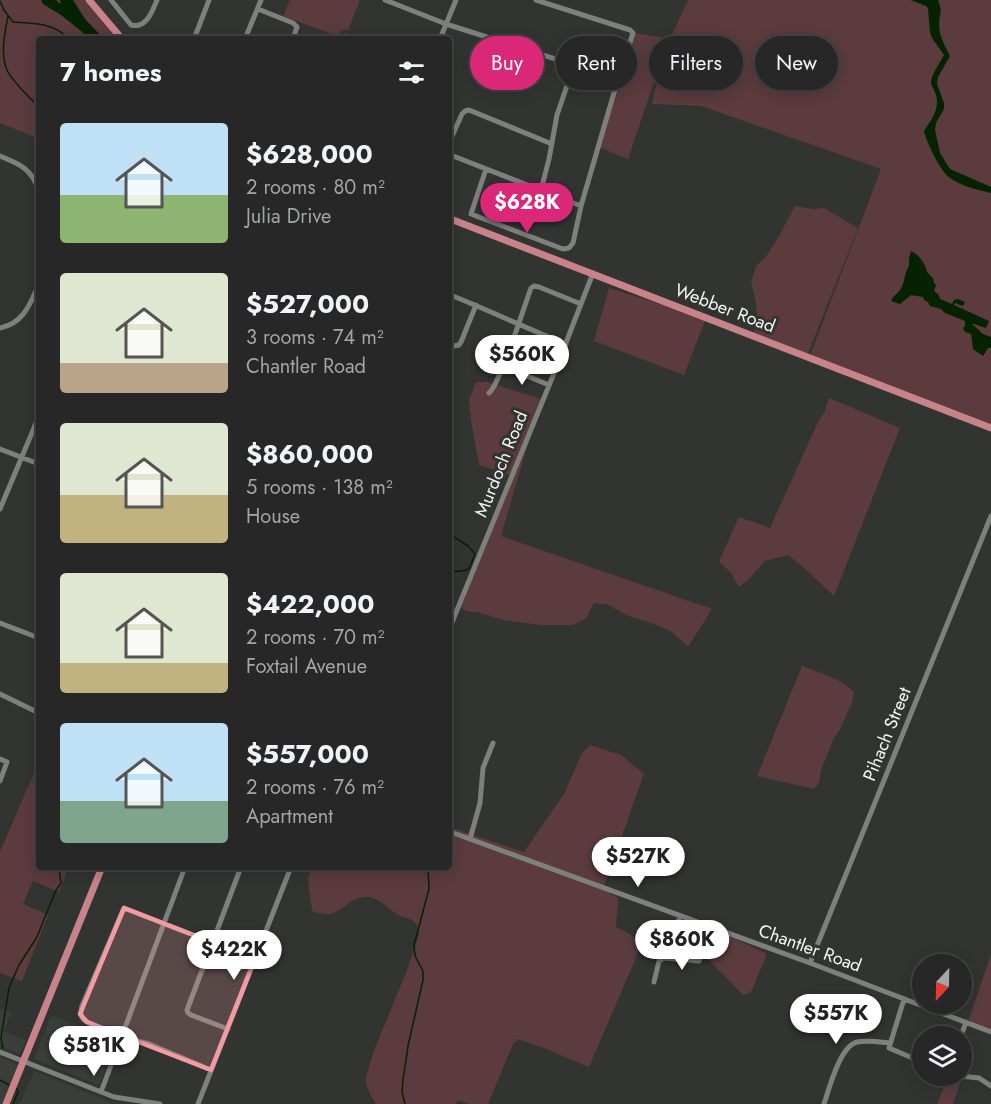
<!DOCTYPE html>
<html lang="en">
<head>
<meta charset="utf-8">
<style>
  :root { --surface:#262726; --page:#2e2f2e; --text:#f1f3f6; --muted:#a4a5a7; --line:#424443; --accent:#db2777 }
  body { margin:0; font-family:Jost,sans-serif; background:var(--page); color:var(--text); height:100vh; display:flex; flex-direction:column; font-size:22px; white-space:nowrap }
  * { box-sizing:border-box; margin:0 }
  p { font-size:20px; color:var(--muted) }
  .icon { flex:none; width:33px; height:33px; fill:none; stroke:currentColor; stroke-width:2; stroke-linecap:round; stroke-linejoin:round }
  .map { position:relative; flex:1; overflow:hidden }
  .panel { position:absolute; left:36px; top:36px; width:416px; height:834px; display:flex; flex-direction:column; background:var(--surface); border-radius:6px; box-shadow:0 3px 15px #0003,0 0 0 2px var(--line) }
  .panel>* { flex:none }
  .guide { position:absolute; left:470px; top:36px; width:430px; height:54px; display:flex; gap:12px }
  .needle { width:39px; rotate:202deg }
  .tools { position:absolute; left:912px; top:954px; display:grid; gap:12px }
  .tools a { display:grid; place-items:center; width:60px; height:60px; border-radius:50%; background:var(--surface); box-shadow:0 3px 15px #0003,0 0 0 2px var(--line); font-size:30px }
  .price { position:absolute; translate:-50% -51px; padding:0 14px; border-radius:21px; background:#fff; color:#222; font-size:20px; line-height:39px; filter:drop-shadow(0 2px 3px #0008) }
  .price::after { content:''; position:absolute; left:50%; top:36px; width:18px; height:14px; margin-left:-9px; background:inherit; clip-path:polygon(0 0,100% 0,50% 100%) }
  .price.active { background:var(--accent); color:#fff }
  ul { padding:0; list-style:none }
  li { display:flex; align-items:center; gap:18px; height:150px; padding:0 24px }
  li span { display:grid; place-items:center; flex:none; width:168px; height:120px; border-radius:6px; color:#555 }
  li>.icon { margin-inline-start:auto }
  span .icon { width:72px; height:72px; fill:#fffc; stroke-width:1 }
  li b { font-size:26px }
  h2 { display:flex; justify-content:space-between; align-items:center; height:72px; padding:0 24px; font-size:26px }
  .chip { padding:0 21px; border-radius:27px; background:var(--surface); box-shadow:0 3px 15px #0003,0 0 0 2px var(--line); font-size:21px; line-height:54px }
  .chip.active { background:var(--accent); color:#fff }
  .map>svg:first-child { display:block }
</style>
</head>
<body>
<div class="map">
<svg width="991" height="1104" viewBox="0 0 991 1104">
  <rect width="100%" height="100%" fill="#323432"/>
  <path fill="#393f38" d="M0 1008 11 1012 4 1032 26 1040 20 1054 0 1046Z
    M51 1016 100 1033 93 1053 109 1060 99 1085 34 1059Z
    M0 1057 18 1065 2 1104H0Z
    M34 1071 112 1103V1104H20Z"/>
  <path fill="#5b3b3d" d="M0 0H84L117 39H39V140L30 135 0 123Z
    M290 0H360L348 30H342L337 36 283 16Z
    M688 0H911L926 6 928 8 930 32 940 34 939 23 941 9 938 0H991V429L808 361 881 169 701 106 652 104 662 58 628 159 598 147 633 33 661 37 666 48Z
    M795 206 812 209 824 208 858 228 807 356 753 335 757 321 756 303 751 283 756 266 767 255 779 236Z
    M609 288 706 318 684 375 594 341Z
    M476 382H487L541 399 501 536 712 609 688 647 671 631 646 621 628 616 609 605 594 603 586 618 573 625H541L503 620 481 613 466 611 461 608 512 476 479 465 471 420 469 400Z
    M829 398 900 428 834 596 801 565 788 555 765 561 747 581 739 587 731 573 720 562V559L739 517 770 528 817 424 825 411Z
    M802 666C820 673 840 678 854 692L852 703 839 731 833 740 821 770 819 783 814 789 757 776Z
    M590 745 621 755 644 774 603 889 618 898 616 927C629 933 640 937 638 953L589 1067 544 1048 518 1039 513 1044 488 1104H469L458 1100 456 1104H376C371 1097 365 1085 366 1077 367 1071 372 1060 373 1053L406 973 419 935 417 925C415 923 413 921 410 919 406 917 401 917 397 914 387 908 376 895 364 897 342 900 340 922 312 911L308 879 311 867H448L449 827 524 852 564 794 582 753Z
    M39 761V867H68L59 892 33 881 23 904 48 915 22 981 0 973V852Z
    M707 930 723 933 767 954 751 992 743 995 707 958 701 947Z
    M991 954V1033L967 1025Z
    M948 1076H962L953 1104H937Z"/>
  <path fill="#052300" d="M41 0H56L59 3H61L60 0H73L85 19 104 39H91L61 15 43 4Z
    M911 0H938C943 13 939 12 939 24 939 36 945 46 950 56L938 77 937 84 944 103V109L936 123 935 130 940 153 950 169 991 187V193C978 190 961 186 950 178 940 171 927 143 924 131 931 120 940 109 936 95 935 91 931 86 931 82 931 75 941 61 944 55L932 38 930 32 928 8 926 6Z
    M911 251C918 254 926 264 927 272L933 278 934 283 936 285 934 291 938 294 940 299 952 304 954 300 958 299 965 302 963 306 955 303 954 305 989 321 986 328 974 324H972L983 334 991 337V348H988L983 356 973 349 971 334 965 332 963 328 965 326V321L945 313 941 309 930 306 928 302 924 300 923 297 911 295 900 304 891 301C893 296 897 294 900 290 905 283 904 273 909 266V258Z"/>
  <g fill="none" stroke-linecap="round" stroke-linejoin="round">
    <path stroke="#052300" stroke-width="1.5" d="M0 1 4 10 13 22C34 23 54 23 69 39
      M8 16C5 32 0 54 7 70 11 80 30 98 39 107
      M448 533 468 546 475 554 469 569C462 572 456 572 448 571
      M3 1048 1 1038 9 988 19 965 37 937 55 892 61 883 59 867
      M0 1080 9 1085
      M13 1104 18 1092 17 1089
      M405 1104 402 1092 403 1080 408 1046 423 980V971L415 956 414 945 429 889 428 867"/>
    <path stroke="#7e807e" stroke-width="5" d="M111 0 131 25C146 29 152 12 157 0
      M385 0 446 24 618 79
      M258 9 293 23 297 27 293 39
      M194 39 209 0
      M245 39 261 0
      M342 39 346 36 354 39
      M440 39 456 0
      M448 145 462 114 465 111 469 110 552 144
      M448 154 581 206
      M0 156C20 164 32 169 39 191
      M486 169 471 214 563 249 569 248 573 243 581 206 618 79 633 33 630 30 536 0
      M541 190 549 159 557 115 574 65
      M448 294C488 310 526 328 566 344
      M0 328C24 323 30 304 39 284
      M448 344 454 346 459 345 461 342 476 305
      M503 366 549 385
      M489 393C500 384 524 307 531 288L534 286 539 287 581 304
      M0 449 39 464
      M0 509 39 416
      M0 623 39 638
      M448 632 557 366 593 273
      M0 694 39 713
      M0 759 7 762 0 781
      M448 831 810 963 991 1032
      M470 839 480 803 483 768 493 743
      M668 958 680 916
      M810 963 991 516
      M654 982 659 961 664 958 699 961 709 926
      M904 999 889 1048 922 1062
      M228 1029 191 1015 188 1013 187 1010 241 867
      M961 1036 966 1022
      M0 1052 114 1097 160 1104
      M211 1070 149 1044 122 1037 87 1022C80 1018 80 1013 82 1006L124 908 255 959
      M960 1076 979 1078 991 1086
      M101 1092 185 867
      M198 1104 291 867
      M824 1104C829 1089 840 1046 857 1042 867 1040 880 1042 890 1043"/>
    <path stroke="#c88389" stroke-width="7" d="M89 0 122 39
      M448 218 991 428
      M6 1104 102 867"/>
  </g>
  <path fill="#f49aa1" fill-opacity="0.2" stroke="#f49aa1" stroke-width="4.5" stroke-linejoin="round" d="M124 908 255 959 211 1070 87 1022 80 1014Z"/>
  <g text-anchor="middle" stroke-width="6" stroke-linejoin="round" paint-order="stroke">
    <g font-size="18" fill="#f4f5f4" stroke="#323432">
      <text transform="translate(725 308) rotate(21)" y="6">Webber Road</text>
      <text transform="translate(501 464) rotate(-68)" y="6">Murdoch Road</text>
      <text transform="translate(887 734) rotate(-68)" y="6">Pihach Street</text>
      <text transform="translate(810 948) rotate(20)" y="6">Chantler Road</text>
    </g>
  </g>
</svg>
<div class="tools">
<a><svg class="needle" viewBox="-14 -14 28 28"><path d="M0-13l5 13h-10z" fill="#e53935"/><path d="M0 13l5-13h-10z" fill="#a4a5a7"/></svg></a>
<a><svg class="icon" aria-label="layers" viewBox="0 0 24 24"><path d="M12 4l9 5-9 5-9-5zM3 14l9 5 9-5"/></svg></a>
</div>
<b class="price active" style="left:527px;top:234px">$628K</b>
<b class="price" style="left:522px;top:386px">$560K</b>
<b class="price" style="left:638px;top:888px">$527K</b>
<b class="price" style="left:682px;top:971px">$860K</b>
<b class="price" style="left:234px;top:981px">$422K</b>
<b class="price" style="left:836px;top:1045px">$557K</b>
<b class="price" style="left:94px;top:1077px">$581K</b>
<div class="guide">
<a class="chip active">Buy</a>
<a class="chip">Rent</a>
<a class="chip">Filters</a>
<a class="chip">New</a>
</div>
<section class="panel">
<h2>7 homes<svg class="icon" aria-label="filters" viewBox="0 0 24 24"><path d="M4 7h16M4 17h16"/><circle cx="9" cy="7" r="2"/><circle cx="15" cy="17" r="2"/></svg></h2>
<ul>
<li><span style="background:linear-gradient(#bfe0f5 60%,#8fb573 0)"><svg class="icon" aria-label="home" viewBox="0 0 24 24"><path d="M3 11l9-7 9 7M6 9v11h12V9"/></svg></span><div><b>$628,000</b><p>2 rooms · 80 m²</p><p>Julia Drive</p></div></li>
<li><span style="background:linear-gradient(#dfe7d0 75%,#b9a48a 0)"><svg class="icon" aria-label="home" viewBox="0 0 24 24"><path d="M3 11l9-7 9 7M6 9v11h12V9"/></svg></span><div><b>$527,000</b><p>3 rooms · 74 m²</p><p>Chantler Road</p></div></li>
<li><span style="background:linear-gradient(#dfe7d0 60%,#c2b280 0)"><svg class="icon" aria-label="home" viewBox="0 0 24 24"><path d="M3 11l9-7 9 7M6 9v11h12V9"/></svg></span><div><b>$860,000</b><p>5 rooms · 138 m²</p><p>House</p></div></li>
<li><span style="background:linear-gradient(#dfe7d0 75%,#c2b280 0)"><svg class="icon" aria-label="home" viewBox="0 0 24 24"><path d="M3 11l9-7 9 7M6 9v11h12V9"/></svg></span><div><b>$422,000</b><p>2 rooms · 70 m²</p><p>Foxtail Avenue</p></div></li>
<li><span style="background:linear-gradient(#bfe0f5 65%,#7fa58c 0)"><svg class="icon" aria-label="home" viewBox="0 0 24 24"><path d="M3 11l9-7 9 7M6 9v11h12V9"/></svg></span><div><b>$557,000</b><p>2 rooms · 76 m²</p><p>Apartment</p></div></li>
</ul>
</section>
</div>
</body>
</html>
